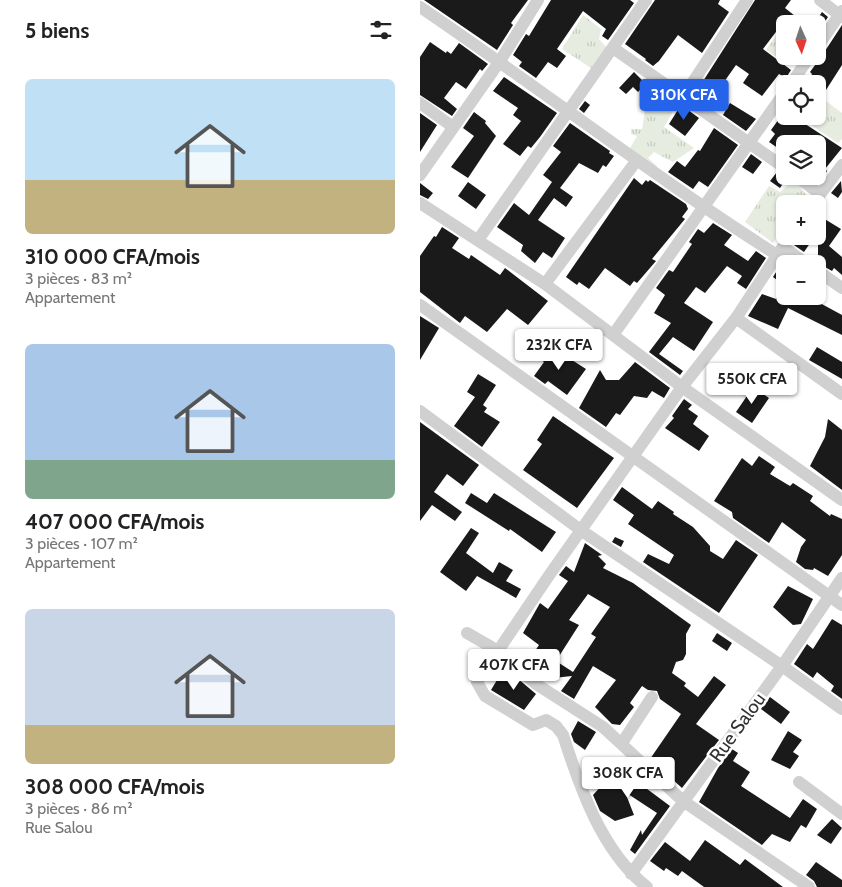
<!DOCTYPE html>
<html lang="fr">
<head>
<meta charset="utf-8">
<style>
  :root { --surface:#fff; --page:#f6f6f6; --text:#222; --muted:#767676; --accent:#2563eb }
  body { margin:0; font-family:Cabin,sans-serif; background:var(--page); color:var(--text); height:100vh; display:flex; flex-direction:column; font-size:19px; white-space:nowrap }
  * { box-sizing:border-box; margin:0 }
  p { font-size:16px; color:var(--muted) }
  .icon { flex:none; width:28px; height:28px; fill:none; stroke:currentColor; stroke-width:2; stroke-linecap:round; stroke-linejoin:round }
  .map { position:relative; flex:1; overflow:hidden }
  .details { display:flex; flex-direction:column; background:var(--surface); width:420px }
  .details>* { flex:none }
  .needle { width:32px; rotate:177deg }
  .fabs { position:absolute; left:356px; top:15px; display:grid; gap:10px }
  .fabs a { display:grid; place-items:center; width:50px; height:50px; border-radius:8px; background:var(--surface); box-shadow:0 1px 4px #0004; font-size:25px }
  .price { position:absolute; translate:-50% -42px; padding:0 11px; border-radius:5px; background:#fff; color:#222; font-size:16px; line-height:32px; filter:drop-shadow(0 1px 2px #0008) }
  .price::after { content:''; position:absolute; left:50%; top:30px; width:15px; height:11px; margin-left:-8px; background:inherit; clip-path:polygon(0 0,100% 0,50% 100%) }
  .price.current { background:var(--accent); color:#fff }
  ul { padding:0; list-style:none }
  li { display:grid; align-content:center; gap:10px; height:265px; padding:0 25px }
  li span { display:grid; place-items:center; height:155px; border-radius:8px; color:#555 }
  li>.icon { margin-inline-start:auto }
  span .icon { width:90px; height:90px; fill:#fffc; stroke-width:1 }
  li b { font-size:21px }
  h2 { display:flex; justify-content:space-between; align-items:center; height:60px; padding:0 25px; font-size:21px }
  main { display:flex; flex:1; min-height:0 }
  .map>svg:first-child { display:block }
</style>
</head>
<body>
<main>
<section class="details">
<h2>5 biens<svg class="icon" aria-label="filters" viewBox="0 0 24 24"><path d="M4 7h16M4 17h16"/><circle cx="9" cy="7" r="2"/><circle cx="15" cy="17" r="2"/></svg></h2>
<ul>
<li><span style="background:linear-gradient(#bfe0f5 65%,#c2b280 0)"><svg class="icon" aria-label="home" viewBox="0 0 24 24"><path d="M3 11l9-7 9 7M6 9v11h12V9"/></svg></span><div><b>310 000 CFA/mois</b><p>3 pièces · 83 m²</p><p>Appartement</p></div></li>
<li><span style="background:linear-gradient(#a9c7e8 75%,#7fa58c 0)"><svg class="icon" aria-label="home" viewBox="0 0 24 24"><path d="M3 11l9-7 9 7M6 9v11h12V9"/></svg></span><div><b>407 000 CFA/mois</b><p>3 pièces · 107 m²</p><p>Appartement</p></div></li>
<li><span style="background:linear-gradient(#c9d6e8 75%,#c2b280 0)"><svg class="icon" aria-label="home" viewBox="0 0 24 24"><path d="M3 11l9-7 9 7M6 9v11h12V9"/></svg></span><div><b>308 000 CFA/mois</b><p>3 pièces · 86 m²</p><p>Rue Salou</p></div></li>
</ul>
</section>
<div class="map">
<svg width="422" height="887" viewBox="0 0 422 887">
  <defs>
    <pattern id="grass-tufts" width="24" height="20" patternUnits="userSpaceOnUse" patternTransform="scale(1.25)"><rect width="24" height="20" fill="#e6ecdf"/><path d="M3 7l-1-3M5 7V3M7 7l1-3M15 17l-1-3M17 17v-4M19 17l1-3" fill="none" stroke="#c6cbc0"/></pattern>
  </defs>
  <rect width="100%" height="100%" fill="#fff"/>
  <path fill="url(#grass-tufts)" d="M163 15 181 29 179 39 189 50 174 70 142 49Z
    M363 26 365 27V56L362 60 346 50Z
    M240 85 260 99 244 127 274 148 253 162 234 152 228 158 237 166 232 169 209 150 217 136 211 134V129H222L225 111 219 99Z
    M398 95 422 113V139L418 143 378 116H398Z
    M375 179 387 196 382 204H365V227L353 243 325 222 349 186 360 192Z"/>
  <path fill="#1a1a1a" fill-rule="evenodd" d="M4 0H108L91 23 93 25 77 50Z
    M131 0H210L214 3 188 40 182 36 186 29 163 11 137 49 146 56 137 68 128 62 116 78 99 66 102 62 93 55 106 34 109 36Z
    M235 0H300L298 4 309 12 282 53 258 35 239 61 233 66 225 60 226 59 205 44Z
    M335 0H371L365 8 385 24H362L343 49 371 70 366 78 359 74 342 96 323 83 329 74 316 65 292 99 278 89Z
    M402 12 408 17 398 32V24H394Z
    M422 25V65L406 90 389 79 392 74 390 72 398 61V54L405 51Z
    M10 42 26 53 27 51 31 54 39 43 68 64 62 71 60 69 46 89 36 82 24 98 37 109 32 116 0 95V57Z
    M214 72 226 84 218 92 213 87 206 94 199 88Z
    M84 77 137 113 120 137 111 148 108 146 100 156 83 144 101 121 93 115 98 108 73 91Z
    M165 101 170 105 164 113 159 109Z
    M310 103 336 119 326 131 303 115Z
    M261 105 279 118 265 136 249 124Z
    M54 112 66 121 65 123 76 136 48 178 31 167 54 136 43 128Z
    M0 113 17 125 0 152Z
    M361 116H373L422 148 405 169 407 171 399 183 390 176H398V144H365V153L349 142 355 134 351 130Z
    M150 123 190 151 189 153 194 156 186 167 183 165 178 173 159 163 140 188 153 197 146 207 134 198 118 220 145 238 132 258 123 252 115 263 101 251 103 245 77 227 94 203 109 215 132 182 123 175 141 152 133 146Z
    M294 128 318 145 288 187 279 181 273 189 248 172 257 161 265 167 278 150 280 151Z
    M331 154 342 162 333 174 322 167Z
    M357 172 368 176 360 188 350 181Z
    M214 178 222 185 226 180 228 182 230 180 266 204 268 209 262 217 265 219 232 259 236 261 217 283 214 281 210 286 185 268 169 289 159 282 157 285 146 277Z
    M421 181 422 192 418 198 411 193Z
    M48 182 66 195 56 209 38 196Z
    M0 183 13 193 8 199 0 195Z
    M398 215 421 229 409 246 422 257V275L414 268 412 271 398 263Z
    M293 223 312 235 304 245 328 261 336 251 346 258 326 289 317 283 322 276 307 266 285 293 276 287 264 303 293 322 274 351 253 337 239 354 263 371 260 375 229 352 251 323 234 313 245 295 236 288 249 270 253 272 272 244 269 242 278 229 284 233Z
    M22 227 39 238 32 248 49 259 51 255 80 275 85 268 128 301 108 325 87 309 67 332 45 316 40 323 0 292V256L14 236 16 237Z
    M378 236H395L384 252 374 245Z
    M365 258 373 264H365V286L353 277Z
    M342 294 356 299 357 296H387L422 315V335L368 308 358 329 328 316Z
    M0 316 19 328 0 360Z
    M130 346 166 369 147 395 128 381 125 384 114 376 124 362 120 359Z
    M397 347 422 362V379L389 360Z
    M215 362 250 388 244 398 232 391 227 398 214 396 200 415 196 413 186 427 159 408 180 370 186 380H199Z
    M58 374 76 385 63 405 67 408 64 412 80 422 62 447 34 426 55 397 47 392Z
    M333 387 349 398 332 423 316 412Z
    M264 399 272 405 268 409 278 416 273 424 289 436 279 451 245 428 254 418 252 416Z
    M133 416 194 458 157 508 103 470 122 444 117 440Z
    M408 419 422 430V490L390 466 405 437Z
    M0 422 59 465 43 486 27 474 14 492 42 512 35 521 12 505 0 521Z
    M339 456 355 467 350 474 370 486 373 483 393 496 390 501 410 516 411 514 422 519V555L408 576 394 568 393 570 385 569 376 562 381 547 386 540 362 522 349 543 313 518 312 512 294 501 322 458 332 466Z
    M202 487 232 509 238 501 254 512 253 514 273 527 290 546V551L303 559 316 540 338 555 299 613 223 562 228 554 249 564 254 555 208 524 214 515 193 500Z
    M51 493 67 503 74 493 136 532 122 552 90 529 89 531 45 503Z
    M51 528 59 533 46 553 73 573 79 562 93 570 86 581 101 589 96 598 57 576 46 591 20 572Z
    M195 537 204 541 201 547 192 542Z
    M165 543 182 555 178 556 186 564 183 568 213 583 271 625 266 634V654L263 660 256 662 252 673 266 683 264 686 278 697 294 676 306 685 276 724 299 740 262 788 230 759 261 714 240 699 237 691 228 690 222 686 210 703 214 707 200 725 192 724 175 707 196 680 173 666 154 699 141 691 152 676 123 679 106 664 119 645 103 633 120 603 128 609 148 581 139 575 146 566 154 572ZM168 594 190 607 171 634 176 637 153 672 136 661 159 625 149 620Z
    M368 586 393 599 381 624 373 625 353 607Z
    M412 619 422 625V699L411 691 414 686 397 672 393 678 374 664 387 644 393 649Z
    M297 633 312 643 307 651 292 641Z
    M90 672 116 694 104 710 71 690 80 675 85 679Z
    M350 697 370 712 361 724 341 709Z
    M158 721 176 732 165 750 154 742 151 734Z
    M368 731 382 740 373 752 379 756 370 769 351 760Z
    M312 749 318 753 313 761 330 772 321 786 370 818 383 799 397 809 386 828 381 825 370 842 352 834 342 845 279 802 298 768Z
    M203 757 219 772 215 780 250 806 215 854 210 850 221 830 222 835 237 813 205 792 214 815 195 821 180 811 173 795 196 770Z
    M412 819 422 828 411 844 397 835Z
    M285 840 320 865 325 859 363 887H284L262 871 258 876 246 868 244 871 230 861 245 842 270 861Z
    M396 862 422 880V887H397L394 881 386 875Z"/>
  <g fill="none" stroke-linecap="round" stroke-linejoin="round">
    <path stroke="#d0d0d0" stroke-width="12" d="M400 0 422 17
      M0 7C120 88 234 177 357 255
      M398 46 422 11
      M193 48 365 168
      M371 84 390 56
      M263 97 327 0
      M0 103 33 127
      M0 175 80 61 118 0
      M376 176 400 194
      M0 203 125 284 262 387 422 500
      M393 204 422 165
      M58 240 226 0
      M363 247 387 264
      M398 271 422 288
      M125 284 217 160
      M0 305 422 605
      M316 318 422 394
      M193 335 365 92
      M0 411 162 531 362 666 422 709
      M47 633 80 652 116 684 183 727 263 801 389 887
      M202 743 232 697
      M379 782 422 814
      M211 874 362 666 422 578
      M227 887C182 852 160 788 143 735L136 726 126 720 113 725 65 696 57 682 130 574 262 387 316 318 370 236"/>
  </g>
  <g text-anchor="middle" stroke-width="5" stroke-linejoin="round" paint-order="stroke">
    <g font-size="19" fill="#333" stroke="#fff">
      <text transform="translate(317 727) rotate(-54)" y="7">Rue Salou</text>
    </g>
  </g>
</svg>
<div class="fabs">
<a><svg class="needle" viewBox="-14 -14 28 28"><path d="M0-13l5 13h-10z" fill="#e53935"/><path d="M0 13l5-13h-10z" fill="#767676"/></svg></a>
<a><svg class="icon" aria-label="locate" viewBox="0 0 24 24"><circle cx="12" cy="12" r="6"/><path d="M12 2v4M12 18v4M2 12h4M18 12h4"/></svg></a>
<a><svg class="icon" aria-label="layers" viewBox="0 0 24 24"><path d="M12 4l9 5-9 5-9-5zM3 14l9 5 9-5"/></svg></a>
<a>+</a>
<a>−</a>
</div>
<b class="price current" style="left:264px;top:121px">310K CFA</b>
<b class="price" style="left:139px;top:371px">232K CFA</b>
<b class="price" style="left:332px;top:405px">550K CFA</b>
<b class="price" style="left:94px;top:691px">407K CFA</b>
<b class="price" style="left:208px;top:799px">308K CFA</b>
</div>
</main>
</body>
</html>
